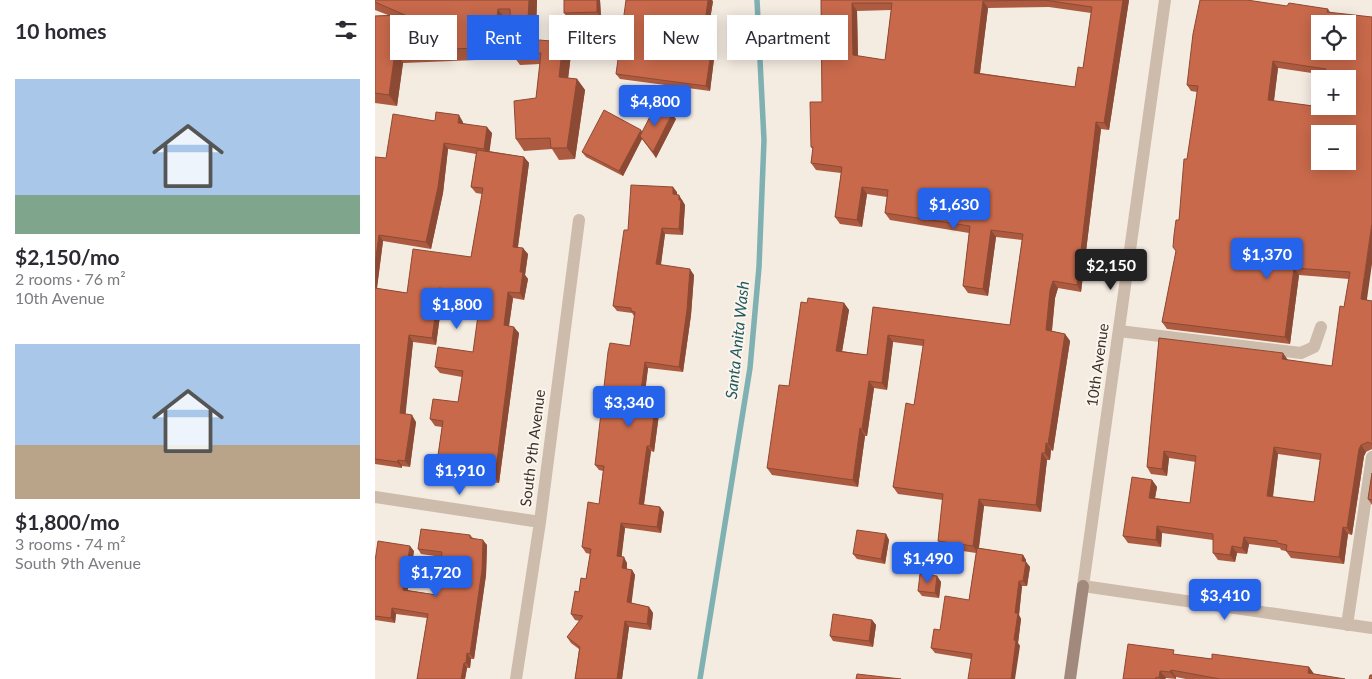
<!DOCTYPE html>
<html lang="en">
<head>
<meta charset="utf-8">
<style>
  :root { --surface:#fff; --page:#f2f2f3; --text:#2b2b33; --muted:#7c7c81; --accent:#2563eb }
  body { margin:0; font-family:Lato,sans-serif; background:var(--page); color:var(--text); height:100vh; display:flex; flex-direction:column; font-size:19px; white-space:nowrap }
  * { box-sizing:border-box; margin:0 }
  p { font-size:16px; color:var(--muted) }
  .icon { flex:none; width:28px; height:28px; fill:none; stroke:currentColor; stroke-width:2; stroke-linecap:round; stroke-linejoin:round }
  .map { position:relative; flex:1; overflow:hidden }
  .side { display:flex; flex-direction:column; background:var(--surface); width:375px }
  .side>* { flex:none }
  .banner { position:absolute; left:15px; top:15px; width:475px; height:45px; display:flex; gap:10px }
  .tools { position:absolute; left:936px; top:15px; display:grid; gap:10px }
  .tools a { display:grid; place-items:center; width:45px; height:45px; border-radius:0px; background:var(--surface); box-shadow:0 2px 12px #0003; font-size:25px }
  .price { position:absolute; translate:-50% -42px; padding:0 11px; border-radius:5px; background:var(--accent); color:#fff; font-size:16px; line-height:32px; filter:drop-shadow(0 1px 2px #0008) }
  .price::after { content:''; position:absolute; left:50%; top:30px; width:15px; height:11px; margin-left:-8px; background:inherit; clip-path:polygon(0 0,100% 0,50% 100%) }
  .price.active { background:#222; color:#fff }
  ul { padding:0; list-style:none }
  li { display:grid; align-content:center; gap:10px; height:265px; padding:0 15px }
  li span { display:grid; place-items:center; height:155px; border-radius:0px; color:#555 }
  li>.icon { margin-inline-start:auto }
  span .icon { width:90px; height:90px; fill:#fffc; stroke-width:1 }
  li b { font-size:21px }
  h2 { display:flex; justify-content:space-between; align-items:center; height:60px; padding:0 15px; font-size:21px }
  .chip { padding:0 18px; border-radius:0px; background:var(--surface); box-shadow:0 2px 12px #0003; font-size:18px; line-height:45px }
  .chip.active { background:var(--accent); color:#fff }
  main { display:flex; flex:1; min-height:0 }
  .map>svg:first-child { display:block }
</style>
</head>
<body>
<main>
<section class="side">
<h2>10 homes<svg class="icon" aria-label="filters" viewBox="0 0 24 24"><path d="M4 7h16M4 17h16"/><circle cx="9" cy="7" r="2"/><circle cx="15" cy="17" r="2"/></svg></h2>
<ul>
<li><span style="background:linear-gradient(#a9c7e8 75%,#7fa58c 0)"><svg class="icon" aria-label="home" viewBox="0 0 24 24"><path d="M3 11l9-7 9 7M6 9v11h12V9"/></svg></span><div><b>$2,150/mo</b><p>2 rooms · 76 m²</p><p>10th Avenue</p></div></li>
<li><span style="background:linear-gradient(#a9c7e8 65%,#b9a48a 0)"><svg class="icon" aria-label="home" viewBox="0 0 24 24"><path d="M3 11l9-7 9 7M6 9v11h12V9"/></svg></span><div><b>$1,800/mo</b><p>3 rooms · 74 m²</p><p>South 9th Avenue</p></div></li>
</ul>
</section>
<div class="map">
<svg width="997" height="679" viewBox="0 0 997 679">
  <rect width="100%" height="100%" fill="#f4ebe1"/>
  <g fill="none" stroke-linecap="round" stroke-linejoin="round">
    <path stroke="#7fb0b2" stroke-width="5.5" d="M325 679 375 368 384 267 389 140 382 0"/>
    <path stroke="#cdbbac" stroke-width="12" d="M790 0 708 586 997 628
      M744 331 926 353 939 347 946 327
      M0 497 165 522
      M972 625 997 457
      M141 679 165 522 204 220"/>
    <path stroke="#a18a7d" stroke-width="12" d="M695 679 708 586"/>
  </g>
  <path fill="#ac5a40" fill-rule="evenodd" d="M0 0H162L161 39 196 54 193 78 202 79 210 90 200 159 184 160 177 149 149 151 141 139 161 98 165 64 145 65 137 54 135 20H131L126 59 28 63 22 106 0 103V16L13 15 0 10Z
    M189 0H225L226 17 193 18 189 13Z
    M446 0H754L734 130 726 129 706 292 683 288 680 298 677 331 690 334 695 341 678 451 676 450 675 460H672L666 512 609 506 604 548 648 555 651 560V562L655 567 652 586H647L644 615 646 619 643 643 645 646 596 659 560 653 556 648 565 630 594 600 601 553 568 548 563 541 568 500 523 494 518 487 539 405 548 346 518 342 512 390 499 388 492 436H490L483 487 397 475 392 468 414 386 432 303H469L474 310 467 351 492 355 498 307 635 325 647 240 621 237 613 296 593 293 588 286 594 233 515 220 510 213 512 197 492 194 487 227 465 224 460 217 466 173 441 170 436 163 438 149 436 147 447 102ZM674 7 716 13 708 68 700 87 605 73 613 8ZM516 10 510 60 483 56 482 11Z
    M338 1 331 45 340 51 335 91 245 79 241 74Z
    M912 6 953 9 955 12 992 300 997 301V449L991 452 989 456 977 535 973 534 969 564 916 558 911 551 906 550 905 548 874 544 872 554 862 553 860 562 843 560 838 553V540L787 533 786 547 753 543 748 536 777 480 782 487 780 498 815 503 821 462 794 458 792 476 776 474 772 467 784 338 913 360 957 366 969 307 974 279 924 275 915 344 792 329 787 322 801 251 804 220 822 92 816 91 812 85ZM903 68 950 75 946 107 899 101ZM903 454 945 460 939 502 898 497Z
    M301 119 281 158 267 139 248 176 211 157 207 152 267 132Z
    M60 121 88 122V123L117 133 114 151 149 157 154 163 143 247 153 254 150 275 153 279 149 300 138 298 134 326 144 333 124 483 65 475 61 469 67 427 60 426 55 419 83 402 87 377 65 373 60 367 98 352 104 313 95 312 91 306 92 298 68 294 61 345 38 342 30 414 41 422 35 467 27 466V468L0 464V157L11 158ZM73 149 101 154 96 187 101 193 107 194 96 257 32 293 2 289 8 241 56 249 68 193Z
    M302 192V195L308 201V202L310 205 308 235 290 234 286 265 319 275 316 315 308 372 273 368 269 397 278 404 277 408H280L284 414 279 452 276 451 269 505 289 512 286 533 250 528 246 557 252 563V569L257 570 260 575 256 603 274 607 278 613 276 630 254 627 247 679H200L204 649 196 643 192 637 205 621 200 620 196 614 204 592 211 579 215 554 211 553 207 547 224 504 228 471 224 470 220 465 255 346 259 316 257 313 242 311 238 306 253 230Z
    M997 473V505L993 499Z
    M511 534 514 540 510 564 482 559 478 554Z
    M95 535 98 538 112 545 111 575 99 659H96L95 668H92L90 679H42L52 618 21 614 20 623 0 620V561L39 551 32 590 62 595 67 557 46 554 43 549Z
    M562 576 566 582 564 598 547 596 543 591Z
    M497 620 501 625 498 647 458 641 455 636Z
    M802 655 837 659 934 667 939 674 970 679H811L801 677V679L791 678 790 679H748Z"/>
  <path fill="#8c4a34" d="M154 0H162L160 50 152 39Z
    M222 0H225L226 17 222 12Z
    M333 0H337L338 1 330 50 327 45Z
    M748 0H754L734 130 729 123Z
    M608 1 613 8 604 80 599 73Z
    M477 3 482 11 483 63 478 55Z
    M123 9 131 20 126 59 118 47Z
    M188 42 196 54 192 88 184 77Z
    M337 46 340 51 335 91 331 86Z
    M20 52 28 63 22 106 14 95Z
    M898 61 903 68 898 107 893 100Z
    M202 79 210 90 200 159 192 148Z
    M297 114 301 119 281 158 278 152Z
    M84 115 88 122 87 129 83 123Z
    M721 122 726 129 706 292 702 285Z
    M112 127 117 133 114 156 109 149Z
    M266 130 269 135 248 176 244 171Z
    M69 143 73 149 68 193 56 249 51 242Z
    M149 157 154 163 142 253 138 247Z
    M298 187 302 192V199L298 194Z
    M487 187 492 194 487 227 482 220Z
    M304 195 310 205 308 235 304 229Z
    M997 223V264L991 306 986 299Z
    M287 228 290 234 285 270 281 264Z
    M616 230 621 237 613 296 608 289Z
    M4 235 8 241 1 294 0 292V264Z
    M148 248 153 254 150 275 153 279 149 300 145 293V272Z
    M919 268 924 275 915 344 910 337Z
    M315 269 319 275 316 315 308 372 304 367Z
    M678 281 683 288 680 298 676 338 671 330 675 290Z
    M64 288 68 294 61 345 57 338Z
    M133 292 138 298 133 332 129 325Z
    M469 303 474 310 466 358 461 351Z
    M139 327 144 333 124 483 120 477Z
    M690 334 695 341 678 451 673 444Z
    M34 335 38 342 30 420 25 413Z
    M513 335 518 342 512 390 507 383Z
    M908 353 913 360 912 366 907 359Z
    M270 362 273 368 269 402 265 397Z
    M494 381 499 388 492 436 487 429Z
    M274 398 278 404 276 413 273 408Z
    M280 408 284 414 279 452 275 446Z
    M37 415 41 422 35 467 30 461Z
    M485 428 490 436 483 487 478 480Z
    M671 443 676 450 675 460 670 453Z
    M986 445 991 452 989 456 977 535 972 528 984 449Z
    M272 446 276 451 268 510 264 504Z
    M899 447 903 454 897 503 892 496Z
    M789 451 794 458 792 476 787 469Z
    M667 453 672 460 666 512 661 505Z
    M23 460 27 466V468L22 462Z
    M777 480 782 487 779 504 774 498Z
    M604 499 609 506 603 553 598 546Z
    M285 507 289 512 286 533 282 527Z
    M246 523 250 528 246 562 242 556Z
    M782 526 787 533 786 547 781 540Z
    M968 527 973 534 969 564 964 557Z
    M511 534 514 540 510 564 506 559Z
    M869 537 874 544 872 554 867 548Z
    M108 540 112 545 111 575 99 659 95 654Z
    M35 546 39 551 32 595 28 590Z
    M857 546 862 553 860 562 855 555Z
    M648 555 651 560V562L655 567 652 586 648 581 647 561Z
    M249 557 252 563 251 574 247 568Z
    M257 570 260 575 256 608 252 602Z
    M562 576 566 582 564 598 560 593Z
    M644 581 647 586 644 615 646 619 643 643 645 646 640 679H636L640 613Z
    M274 607 278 613 276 630 272 624Z
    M17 608 21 614 20 623 16 618Z
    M497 620 501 625 498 647 494 641Z
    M250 621 254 627 247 679H242Z
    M92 653 96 659 95 668 91 663Z
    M89 663 92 668 90 679H86Z
    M934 667 939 674 938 679 933 673Z
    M796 670 801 677V679L795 672Z
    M785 671 791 678 790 679H785L784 678Z"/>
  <path fill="#c8694b" stroke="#8c4a34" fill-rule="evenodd" d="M0 0H154L152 39 188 42 184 77 202 79 192 148H176L175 138 141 139 139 101 161 98 166 53 137 54 135 9H123L118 47 20 52 14 95 0 93V16L30 15 0 2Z
    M189 0H222V12L189 13Z
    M251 0H333L327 45 337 46 331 86 241 74Z
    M446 0H748L729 123 721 122 702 285 678 281 675 290 671 330 690 334 673 444 671 443 670 453H667L661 505 604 499 598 546 563 541 568 494 518 487 531 403 539 405 549 340 513 335 507 383 494 381 487 429 485 428 478 480 392 468 404 385 414 386 426 302 432 303 433 298 469 303 461 351 492 355 498 307 635 325 648 234 616 230 608 289 588 286 595 226 510 213 513 190 487 187 482 220 460 217 467 167 436 163 438 147H436L435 102H447ZM669 0 717 7 708 68 703 67 700 87 599 73 608 1ZM477 3H517L510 60 478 55Z
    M825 0H872L912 6 914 3 953 9 952 12 997 17V223L986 299 997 301V444L993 442 986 445 984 449 972 528 968 527 964 557 911 551 912 545 902 543V541L869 537 867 548 857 546 855 555 838 553V534L782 526 781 540 748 536 757 477 777 480 774 498 815 503 821 456 789 451 787 469 772 467 784 338 908 353 907 359 957 366 965 306 969 307 975 272 919 268 910 337 787 322 801 251 798 247 799 235 801 220H804L809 159H812L823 86 812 85 818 34ZM945 24H972V51H945ZM898 61 951 69 950 79H972V106H946V107L893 100ZM945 134H972V161H945ZM899 447 946 454 939 502 892 496Z
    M281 105 297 114 278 152 265 136Z
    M229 110 266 130 244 171 207 152Z
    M61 112 84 115 83 123 112 127 109 149 69 143 63 187 51 242 4 235 0 264V157L11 158 18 114 60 121Z
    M102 150 149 157 138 247 148 248 145 272H148L145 293 133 292 129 325 139 327 120 477 61 469 68 421 55 419 58 399 83 402 88 371 60 367 63 347 98 352 104 308 91 306 93 293 64 288 57 338 34 335 25 413 37 415 30 461 23 460 22 462 0 459V288L32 293 38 249 96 257 108 188 96 187Z
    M256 185 298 187V194L304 195V200H306L304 229 287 228 281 264 315 269 312 310 304 367 270 362 265 397 274 398 273 408H280L275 446H272L264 504 285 507 282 527 246 523 242 556 249 557 247 568 257 570 252 602 274 607 272 624 250 621 242 679H200L205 647 192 637 208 616 196 614 200 591 204 592 206 578 211 579 216 549 207 547 213 502 224 504 229 466 220 465 233 352 235 343 255 346 260 312 256 311V308L238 306 249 230H253Z
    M997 473V500L993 499Z
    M46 529 95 535V538L108 540 107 570 95 654 92 653 91 663H89L86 679H42L53 614 17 608 16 618 0 616V561L3 541 35 546 28 590 62 595 67 552 43 549Z
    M482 530 511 534 506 559 478 554Z
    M602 548 648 555 647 561 651 562 648 581H644L640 613H643L639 640 641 641 636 679H593L597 654 556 648 559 629 565 630 570 596 594 600Z
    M545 574 562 576 560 593 543 591Z
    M458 614 497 620 494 641 455 636Z
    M753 644 799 650 798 654 837 659V654L934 667 933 673 970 679H845L796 670 795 672 785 671 784 678 781 677V679H748Z
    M482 674 526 679H481Z
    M995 675H997V679H994Z"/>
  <g text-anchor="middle" stroke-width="4" stroke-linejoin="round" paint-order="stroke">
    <g font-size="15" fill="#3b302b" stroke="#fbf5ee">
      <text transform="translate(723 365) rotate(-82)" y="5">10th Avenue</text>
      <text transform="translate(158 448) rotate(-83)" y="5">South 9th Avenue</text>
    </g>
    <g font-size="16" font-style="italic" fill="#1f5a5e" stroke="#fbf5ee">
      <text transform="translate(362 340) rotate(-84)" y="6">Santa Anita Wash</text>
    </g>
  </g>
</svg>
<div class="tools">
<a><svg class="icon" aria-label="locate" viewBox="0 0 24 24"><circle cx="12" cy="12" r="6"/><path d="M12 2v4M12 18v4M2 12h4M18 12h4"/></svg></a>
<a>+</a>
<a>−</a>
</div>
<b class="price" style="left:280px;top:127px">$4,800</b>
<b class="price" style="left:579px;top:230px">$1,630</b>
<b class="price" style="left:892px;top:280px">$1,370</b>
<b class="price active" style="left:736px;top:291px">$2,150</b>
<b class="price" style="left:82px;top:330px">$1,800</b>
<b class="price" style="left:254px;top:428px">$3,340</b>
<b class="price" style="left:85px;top:496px">$1,910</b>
<b class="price" style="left:553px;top:584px">$1,490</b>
<b class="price" style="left:61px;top:598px">$1,720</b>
<b class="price" style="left:850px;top:621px">$3,410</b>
<div class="banner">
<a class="chip">Buy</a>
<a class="chip active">Rent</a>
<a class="chip">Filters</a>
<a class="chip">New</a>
<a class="chip">Apartment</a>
</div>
</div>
</main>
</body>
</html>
